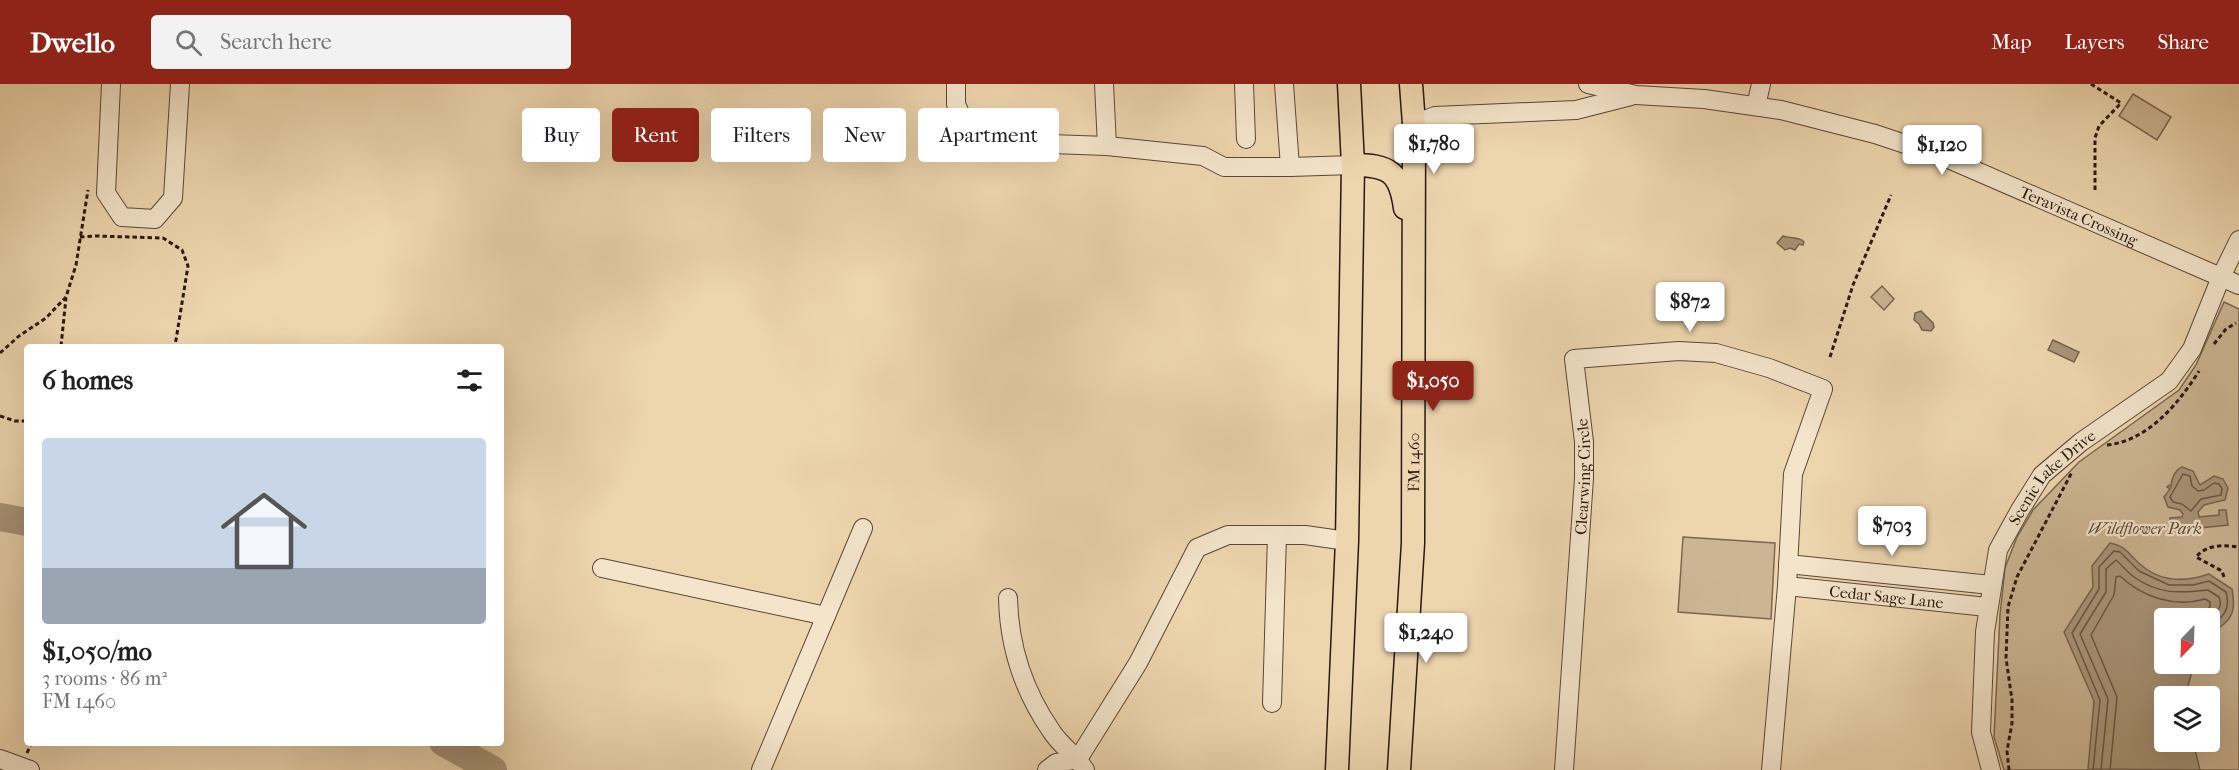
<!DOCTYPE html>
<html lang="en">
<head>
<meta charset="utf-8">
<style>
  :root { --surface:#fff; --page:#f2f2f2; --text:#202124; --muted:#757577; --accent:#8f2418 }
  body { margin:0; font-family:"IM FELL French Canon",serif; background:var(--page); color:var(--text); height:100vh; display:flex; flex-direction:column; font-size:22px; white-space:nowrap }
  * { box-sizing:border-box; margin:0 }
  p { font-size:20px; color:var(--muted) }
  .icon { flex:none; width:33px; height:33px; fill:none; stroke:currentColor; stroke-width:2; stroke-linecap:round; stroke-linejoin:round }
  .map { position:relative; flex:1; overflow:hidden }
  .drawer { position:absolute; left:24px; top:260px; width:480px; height:402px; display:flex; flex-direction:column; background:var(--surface); border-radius:6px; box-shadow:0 6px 24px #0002 }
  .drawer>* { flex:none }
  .top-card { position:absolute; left:522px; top:24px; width:570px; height:54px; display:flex; gap:12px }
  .needle { width:39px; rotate:203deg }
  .tools { position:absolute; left:2154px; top:524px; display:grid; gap:12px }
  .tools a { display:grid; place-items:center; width:66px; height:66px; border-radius:6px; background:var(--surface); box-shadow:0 6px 24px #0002; font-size:30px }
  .price { position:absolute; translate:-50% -51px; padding:0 14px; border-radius:6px; background:#fff; color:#222; font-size:20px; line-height:39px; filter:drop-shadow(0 2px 3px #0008) }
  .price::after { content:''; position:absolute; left:50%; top:36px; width:18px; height:14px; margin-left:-9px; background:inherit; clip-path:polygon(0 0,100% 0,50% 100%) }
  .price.on { background:var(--accent); color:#fff }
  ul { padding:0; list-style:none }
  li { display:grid; align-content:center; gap:12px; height:318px; padding:0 18px }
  li span { display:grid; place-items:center; height:186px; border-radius:6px; color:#555 }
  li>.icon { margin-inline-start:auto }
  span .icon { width:108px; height:108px; fill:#fffc; stroke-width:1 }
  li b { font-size:26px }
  h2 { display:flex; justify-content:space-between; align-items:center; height:72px; padding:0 18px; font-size:26px }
  .pill { padding:0 21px; border-radius:6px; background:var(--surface); box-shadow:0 6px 24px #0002; font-size:21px; line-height:54px }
  .pill.on { background:var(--accent); color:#fff }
  header { display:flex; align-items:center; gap:36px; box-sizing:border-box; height:84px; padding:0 30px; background:var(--accent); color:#fff }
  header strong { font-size:28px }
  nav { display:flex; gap:33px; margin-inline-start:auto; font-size:21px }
  .search { width:420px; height:54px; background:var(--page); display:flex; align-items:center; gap:15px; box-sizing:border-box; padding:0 21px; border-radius:6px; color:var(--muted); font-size:22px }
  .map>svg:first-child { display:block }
</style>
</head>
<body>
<header>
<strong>Dwello</strong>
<div class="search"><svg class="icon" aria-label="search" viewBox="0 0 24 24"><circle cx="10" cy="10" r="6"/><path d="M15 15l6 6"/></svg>Search here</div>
<nav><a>Map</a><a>Layers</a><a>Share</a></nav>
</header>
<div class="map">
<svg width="2239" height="686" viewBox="0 0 2239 686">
  <rect width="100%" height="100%" fill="#edd5ae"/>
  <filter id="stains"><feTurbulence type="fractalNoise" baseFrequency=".00333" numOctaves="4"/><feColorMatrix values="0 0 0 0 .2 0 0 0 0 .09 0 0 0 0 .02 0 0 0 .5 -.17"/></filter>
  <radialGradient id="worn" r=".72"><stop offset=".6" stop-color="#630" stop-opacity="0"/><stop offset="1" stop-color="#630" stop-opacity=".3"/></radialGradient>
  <path fill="#ccb593" stroke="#7a6652" stroke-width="1.5" fill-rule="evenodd" d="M2133 10 2171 33 2157 56 2119 32Z
    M1882 202 1894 215 1884 226 1871 213Z
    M2224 218 2239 225V686H2004L1994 653 2000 531 2005 484 2017 453 2033 426 2079 378 2179 306 2196 281ZM2164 534H2210V579H2164ZM2164 612H2210V657H2164Z
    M1683 453 1775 459 1771 535 1678 528Z"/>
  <path fill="#aa9579" stroke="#76634f" stroke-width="1.5" d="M1783 152C1791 155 1799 152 1804 158L1803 161 1799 160 1795 166 1790 164 1785 166 1777 159Z
    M1921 227 1933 239 1934 243 1931 247 1922 246 1919 240 1914 236 1915 229Z
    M2053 256 2079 268 2074 278 2048 266Z
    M2182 383 2193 387 2200 401 2214 392 2223 395 2228 404 2225 416 2204 421 2198 428 2199 433 2219 431V426H2226L2228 441 2171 447 2170 434 2182 433 2183 430 2180 426 2168 423 2164 413 2170 405 2167 403 2169 401 2171 403C2171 395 2175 386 2182 383Z
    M2110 459C2128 463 2128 470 2141 481 2161 498 2186 498 2209 490L2232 505C2237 532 2230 536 2210 551V534H2164V579H2194L2187 606 2188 612H2164V657H2193L2200 686 2088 685 2094 617 2064 548 2093 503 2092 482Z"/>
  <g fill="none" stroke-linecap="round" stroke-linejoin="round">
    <path stroke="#6a5645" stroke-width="1.5" d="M2183 390 2190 392 2192 402 2198 407 2204 406 2214 399 2219 400 2222 405 2221 411 2201 415 2191 427 2182 420 2173 418 2170 413Z
      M2093 686 2100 616 2072 549 2099 505V483L2114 467 2120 468 2139 487 2169 501H2193L2209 497 2226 508C2231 526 2223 533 2210 543
      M2101 686 2108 615 2080 550 2106 508V485L2116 476C2122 481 2127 488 2134 493 2159 511 2180 509 2208 506L2219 513C2223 523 2217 528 2210 534
      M2110 686 2117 613 2091 551 2114 511 2116 493 2120 492C2142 513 2175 524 2205 515L2210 518V523L2195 534"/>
    <path stroke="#aa9579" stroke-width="28" d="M0 433 27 438
      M443 658 493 686"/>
    <g stroke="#5a4738" stroke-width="20">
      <g id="minor">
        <path d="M111 0 106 109 122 133 155 135 173 114 180 0"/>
        <path d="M956 0V20L965 41 974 52 992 58 1107 62 1203 72 1224 83H1290"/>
        <path d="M1104 0 1107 62"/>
        <path d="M1244 0 1246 55"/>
        <path d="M1284 0 1290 83 1353 81"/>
        <path id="s1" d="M1588 0 1636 11 1704 15 1781 26 1875 50 1944 73 2239 201"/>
        <path d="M1756 22 1761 0"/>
        <path d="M1414 40 1435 32 1576 26 1631 12"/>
        <path d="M1788 480 1991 501"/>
        <path d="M602 484 826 532"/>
        <path id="s2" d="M1787 502 1987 523"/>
        <path d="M1008 514C1009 562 1024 608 1052 648 1061 662 1076 671 1085 686"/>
        <path d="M1272 619 1277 451"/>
        <path d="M0 675 30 686"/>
        <path d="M761 686 863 444"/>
        <path d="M1047 686 1056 679 1078 675 1138 579 1197 464 1228 451H1305L1347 457"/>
        <path id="s3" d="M1564 686 1584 394V358L1574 275 1679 267 1716 269 1769 284 1823 305 1793 390 1787 502 1771 686"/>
        <path id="s4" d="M1991 686 1981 648 1985 548 1998 466 2020 426 2042 391 2081 358 2169 297 2192 265 2221 193 2239 156"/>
      </g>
    </g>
    <g stroke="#291811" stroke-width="25">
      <g id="major">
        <path d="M1353 81C1389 81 1400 88 1405 124"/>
        <path d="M1337 686 1347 457 1353 81 1349 0"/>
        <path id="s5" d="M1399 686 1413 459 1414 40 1411 0"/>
      </g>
    </g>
    <path stroke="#291811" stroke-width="3" stroke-dasharray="4.5 3" stroke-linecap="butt" d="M2091 0 2121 19 2099 42 2095 54V109
      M80 153 96 152 163 154 182 166 188 182 175 262
      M2214 260 2226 245 2236 239
      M61 262 66 214
      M0 269 19 252 46 234 66 213 76 181 88 106
      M1830 273 1853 201 1891 111
      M0 332 15 337H27
      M2107 361C2148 357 2179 319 2199 287
      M2224 493 2222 487 2196 473C2207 460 2223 461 2239 463
      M27 669 32 658
      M2009 686 2007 667 2012 639V616L2006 574 2008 523 2017 493 2072 388"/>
    <use href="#minor" stroke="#f3e4ca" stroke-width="18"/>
    <use href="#major" stroke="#edd5ae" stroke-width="22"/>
  </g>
  <g text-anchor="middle" stroke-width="4.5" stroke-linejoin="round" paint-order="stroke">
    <g font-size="16" fill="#291811" stroke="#f3e4ca">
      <text dy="6" stroke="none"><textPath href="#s1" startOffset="512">Teravista Crossing</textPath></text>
      <text dy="6" stroke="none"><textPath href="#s5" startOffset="308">FM 1460</textPath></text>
      <text dy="6" stroke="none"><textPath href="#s3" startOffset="294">Clearwing Circle</textPath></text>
      <text dy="6" stroke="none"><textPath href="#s4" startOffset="314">Scenic Lake Drive</textPath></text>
      <text dy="6" stroke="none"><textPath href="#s2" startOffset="100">Cedar Sage Lane</textPath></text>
    </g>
    <g font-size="16" font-style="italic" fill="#5a4738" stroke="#f3e4ca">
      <text x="2145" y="450">Wildflower Park</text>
    </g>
  </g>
  <rect width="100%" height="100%" filter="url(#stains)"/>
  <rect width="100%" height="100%" fill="url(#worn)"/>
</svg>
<div class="tools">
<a><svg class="needle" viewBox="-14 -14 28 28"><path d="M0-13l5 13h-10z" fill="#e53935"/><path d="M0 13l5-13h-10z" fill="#757577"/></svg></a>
<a><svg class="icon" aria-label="layers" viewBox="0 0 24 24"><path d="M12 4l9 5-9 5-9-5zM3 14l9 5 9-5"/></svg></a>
</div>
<b class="price" style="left:1434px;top:91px">$1,780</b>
<b class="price" style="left:1942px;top:92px">$1,120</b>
<b class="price" style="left:1690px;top:249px">$872</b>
<b class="price on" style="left:1433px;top:328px">$1,050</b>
<b class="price" style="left:1892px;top:473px">$703</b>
<b class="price" style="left:1426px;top:580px">$1,240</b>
<div class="top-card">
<a class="pill">Buy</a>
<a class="pill on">Rent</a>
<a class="pill">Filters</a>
<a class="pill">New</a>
<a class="pill">Apartment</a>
</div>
<section class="drawer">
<h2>6 homes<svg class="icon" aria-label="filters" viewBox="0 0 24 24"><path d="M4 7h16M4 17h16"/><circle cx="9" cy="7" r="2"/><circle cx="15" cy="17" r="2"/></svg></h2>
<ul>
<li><span style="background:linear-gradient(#c9d6e8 70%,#9aa5b1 0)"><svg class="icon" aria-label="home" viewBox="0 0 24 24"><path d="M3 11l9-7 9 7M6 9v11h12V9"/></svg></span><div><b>$1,050/mo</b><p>3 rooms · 86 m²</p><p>FM 1460</p></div></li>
</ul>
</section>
</div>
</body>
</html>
